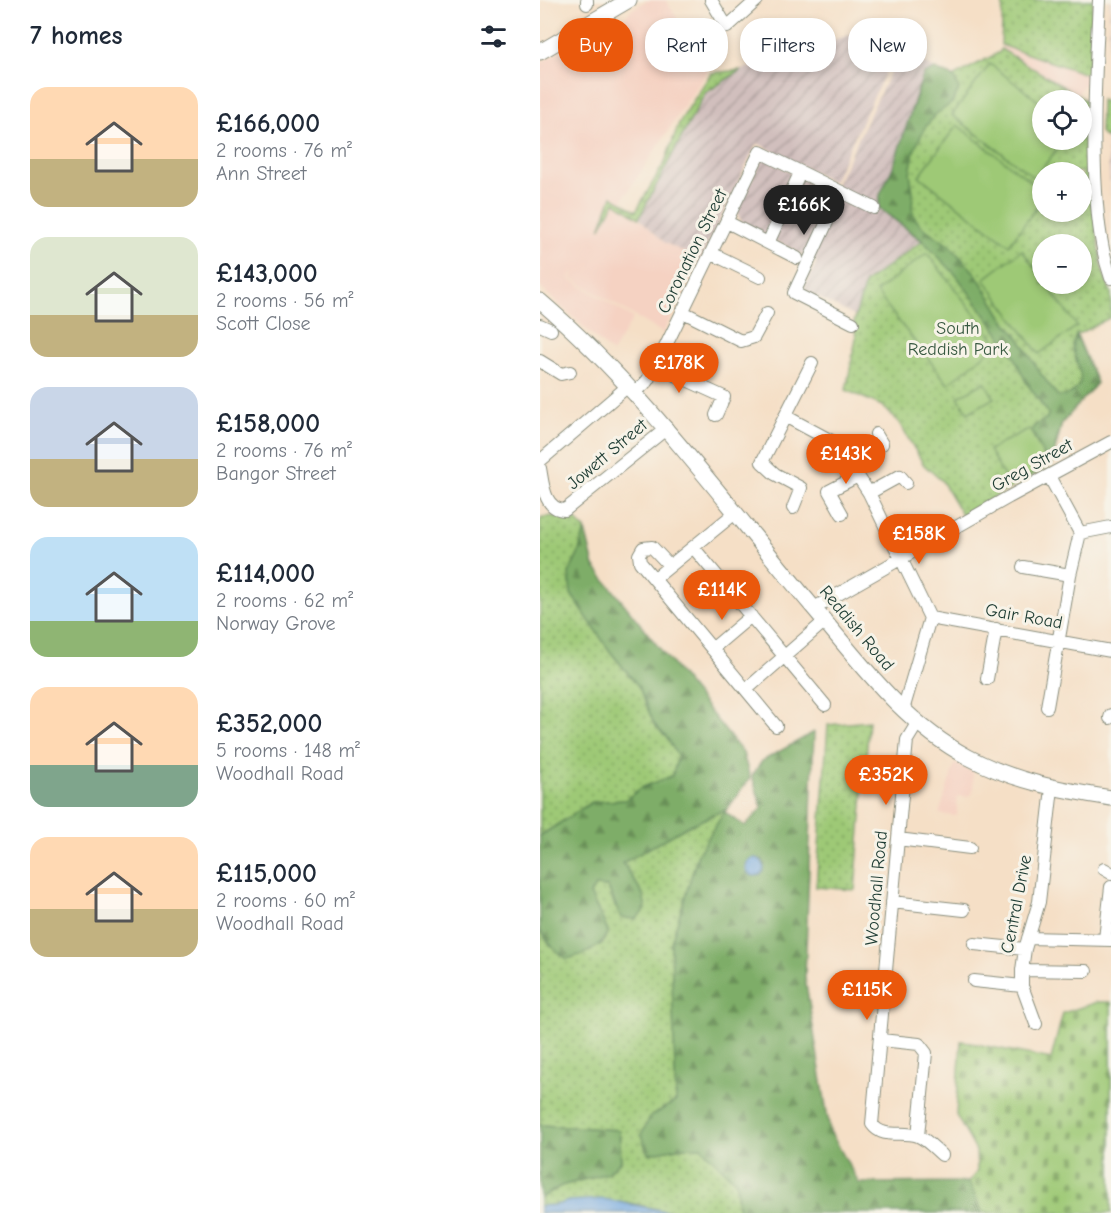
<!DOCTYPE html>
<html lang="en">
<head>
<meta charset="utf-8">
<style>
  :root { --surface:#fff; --page:#f6f6f7; --text:#1f2937; --muted:#747a83; --accent:#ea580c }
  body { margin:0; font-family:"Comic Neue",sans-serif; background:var(--page); color:var(--text); height:100vh; display:flex; flex-direction:column; font-size:22px; white-space:nowrap }
  * { box-sizing:border-box; margin:0 }
  p { font-size:20px; color:var(--muted) }
  .icon { flex:none; width:33px; height:33px; fill:none; stroke:currentColor; stroke-width:2; stroke-linecap:round; stroke-linejoin:round }
  .map { position:relative; flex:1; overflow:hidden }
  .details { display:flex; flex-direction:column; background:var(--surface); width:540px }
  .details>* { flex:none }
  .guide { position:absolute; left:18px; top:18px; width:462px; height:54px; display:flex; gap:12px }
  .controls { position:absolute; left:492px; top:90px; display:grid; gap:12px }
  .controls a { display:grid; place-items:center; width:60px; height:60px; border-radius:50%; background:var(--surface); box-shadow:0 3px 9px #0003; font-size:30px }
  .price { position:absolute; translate:-50% -51px; padding:0 14px; border-radius:21px; background:var(--accent); color:#fff; font-size:20px; line-height:39px; filter:drop-shadow(0 2px 3px #0008) }
  .price::after { content:''; position:absolute; left:50%; top:36px; width:18px; height:14px; margin-left:-9px; background:inherit; clip-path:polygon(0 0,100% 0,50% 100%) }
  .price.selected { background:#222; color:#fff }
  ul { padding:0; list-style:none }
  li { display:flex; align-items:center; gap:18px; height:150px; padding:0 30px }
  li span { display:grid; place-items:center; flex:none; width:168px; height:120px; border-radius:18px; color:#555 }
  li>.icon { margin-inline-start:auto }
  span .icon { width:72px; height:72px; fill:#fffc; stroke-width:1 }
  li b { font-size:26px }
  h2 { display:flex; justify-content:space-between; align-items:center; height:72px; padding:0 30px; font-size:26px }
  .pill { padding:0 21px; border-radius:24px; background:var(--surface); box-shadow:0 3px 9px #0003; font-size:21px; line-height:54px }
  .pill.selected { background:var(--accent); color:#fff }
  main { display:flex; flex:1; min-height:0 }
  .map>svg:first-child { display:block }
</style>
</head>
<body>
<main>
<section class="details">
<h2>7 homes<svg class="icon" aria-label="filters" viewBox="0 0 24 24"><path d="M4 7h16M4 17h16"/><circle cx="9" cy="7" r="2"/><circle cx="15" cy="17" r="2"/></svg></h2>
<ul>
<li><span style="background:linear-gradient(#ffd9b3 60%,#c2b280 0)"><svg class="icon" aria-label="home" viewBox="0 0 24 24"><path d="M3 11l9-7 9 7M6 9v11h12V9"/></svg></span><div><b>£166,000</b><p>2 rooms · 76 m²</p><p>Ann Street</p></div></li>
<li><span style="background:linear-gradient(#dfe7d0 65%,#c2b280 0)"><svg class="icon" aria-label="home" viewBox="0 0 24 24"><path d="M3 11l9-7 9 7M6 9v11h12V9"/></svg></span><div><b>£143,000</b><p>2 rooms · 56 m²</p><p>Scott Close</p></div></li>
<li><span style="background:linear-gradient(#c9d6e8 60%,#c2b280 0)"><svg class="icon" aria-label="home" viewBox="0 0 24 24"><path d="M3 11l9-7 9 7M6 9v11h12V9"/></svg></span><div><b>£158,000</b><p>2 rooms · 76 m²</p><p>Bangor Street</p></div></li>
<li><span style="background:linear-gradient(#bfe0f5 70%,#8fb573 0)"><svg class="icon" aria-label="home" viewBox="0 0 24 24"><path d="M3 11l9-7 9 7M6 9v11h12V9"/></svg></span><div><b>£114,000</b><p>2 rooms · 62 m²</p><p>Norway Grove</p></div></li>
<li><span style="background:linear-gradient(#ffd9b3 65%,#7fa58c 0)"><svg class="icon" aria-label="home" viewBox="0 0 24 24"><path d="M3 11l9-7 9 7M6 9v11h12V9"/></svg></span><div><b>£352,000</b><p>5 rooms · 148 m²</p><p>Woodhall Road</p></div></li>
<li><span style="background:linear-gradient(#ffd9b3 60%,#c2b280 0)"><svg class="icon" aria-label="home" viewBox="0 0 24 24"><path d="M3 11l9-7 9 7M6 9v11h12V9"/></svg></span><div><b>£115,000</b><p>2 rooms · 60 m²</p><p>Woodhall Road</p></div></li>
</ul>
</section>
<div class="map">
<svg width="571" height="1213" viewBox="0 0 571 1213">
  <defs>
    <pattern id="industrial-furrows" width="10" height="10" patternUnits="userSpaceOnUse" patternTransform="scale(1.5)"><rect width="10" height="10" fill="#d1bfbd"/><path d="M-1 1l2-2M0 10L10 0M9 11l2-2" fill="none" stroke="#a99c9a"/></pattern>
    <pattern id="green-dots" width="8" height="8" patternUnits="userSpaceOnUse" patternTransform="scale(1.5)"><rect width="8" height="8" fill="#9ec976"/><path d="M2 2h.1M6 6h.1" fill="none" stroke="#80a462" stroke-width="1.8" stroke-linecap="round"/></pattern>
    <pattern id="forest-firs" width="22" height="20" patternUnits="userSpaceOnUse" patternTransform="scale(1.5)"><rect width="22" height="20" fill="#7ead67"/><path d="M5 1l3.5 6h-7zM16 11l3.5 6h-7z" fill="#678e56"/></pattern>
    <pattern id="cemetery-stones" width="16" height="16" patternUnits="userSpaceOnUse" patternTransform="scale(1.5)"><rect width="16" height="16" fill="#9ec976"/><path d="M2 7V4a2 2 0 0 1 4 0v3zM10 15v-3a2 2 0 0 1 4 0v3z" fill="#80a462"/></pattern>
  </defs>
  <rect width="100%" height="100%" fill="#f7f3e8"/>
  <filter id="ink" filterUnits="userSpaceOnUse"><feTurbulence type="fractalNoise" baseFrequency=".0167" numOctaves="2"/><feDisplacementMap in="SourceGraphic" scale="12" xChannelSelector="R" yChannelSelector="G"/><feConvolveMatrix kernelMatrix="1 2 1 2 8 2 1 2 1" color-interpolation-filters="sRGB"/></filter>
  <filter id="wash" filterUnits="userSpaceOnUse"><feTurbulence type="fractalNoise" baseFrequency=".008" numOctaves="4" result="noise"/><feDisplacementMap in="SourceGraphic" scale="24" xChannelSelector="R" yChannelSelector="G"/><feGaussianBlur stdDeviation="1.35" result="paint"/><feColorMatrix in="noise" values="0 0 0 0 0 0 0 0 0 0 0 0 0 0 0 0 0 1.4 0 .05"/><feComposite in="paint" operator="in"/></filter>
  <g filter="url(#wash)">
    <rect width="100%" height="100%" fill="#f5dfc6"/>
    <path fill="#f5d2c2" d="M108 0H126L138 20 182 49 81 202 71 196 62 224 75 202 103 222 124 242 160 260 123 333 31 278 35 269 29 278 93 318 72 353 0 287V63L54 31H62L86 16 91 10Z
      M463 0H553L548 87 543 85 537 96 461 49Z
      M415 763 433 772V792L429 797 417 796V816L399 814Z"/>
    <path fill="url(#industrial-furrows)" d="M570 0H571V198L567 141Z
      M370 21 293 182 217 143 160 260 124 242 99 218 165 93 201 70 228 61V59L338 27Z
      M361 50 395 69 384 74 381 82 353 167 340 195 382 240 325 282 316 317 266 291 265 287 277 262 203 224 196 211 223 157 292 193Z"/>
    <path fill="url(#green-dots)" stroke="#5e8355" stroke-width="1.5" fill-rule="evenodd" d="M463 0H553L549 75 461 45Z
      M461 49 547 101 550 175 562 269 571 293V317L537 335 557 383 522 423 511 466 422 515 402 481 384 465 358 421 342 406 306 390 316 338 314 321 325 283 382 241 339 208C341 193 348 182 353 168 365 137 371 104 384 74L403 82 460 52ZM502 100H542V140H502ZM502 172H542V212H502ZM502 244H542V284H502Z
      M201 70 165 93 99 218 75 202 60 229 72 196 96 211 125 162 139 123 171 73Z
      M561 100 571 104V140L564 137 560 133Z
      M31 515 45 530 38 555 29 573 69 650 99 687 114 724 128 739 138 757 132 776 101 788 85 800 52 802 0 836V521L2 517Z
      M329 721 315 890 276 887 288 725Z
      M187 809 158 854 131 943 136 1101 110 1117 108 1154 142 1147H161L196 1182 199 1213H135L86 1202 29 1201 16 1205 0 1206V1198L21 1186 67 1173 81 1161 79 1130 0 1125V930L13 948 43 955 63 943 68 930 50 894 55 886 68 887 75 906 103 894 82 863 148 826Z"/>
    <path fill="url(#forest-firs)" stroke="#4e754e" stroke-width="1.5" d="M395 69 414 77 419 89 412 103 395 115 384 129 374 151 370 173 373 192 372 209 375 218 381 226 410 246 436 274 463 318 479 338 501 374 518 396C525 397 530 395 535 390 549 376 532 361 533 344 534 341 535 338 536 335L557 383 522 423 517 439 513 463 507 461 492 431 493 427 507 418 508 413 486 382 474 356 463 339 416 275 382 240 339 208 340 195 353 167 381 82 384 74Z
      M45 530 54 566 203 753 210 778 187 809 148 826 83 863 103 894 106 909 96 919 81 918 68 887 55 886 50 894 68 931C61 949 45 954 27 959L13 948 0 930V836L52 802 85 800 101 788 132 776 138 757 128 739 114 724 99 687 69 650 31 594 29 573 38 555Z
      M274 732 265 978 290 1131 319 1183 429 1182 443 1213H199L196 1182 161 1147H142L108 1154 101 1135 110 1117 136 1101 131 943 158 854 184 812 205 826 222 808 212 776 222 761Z
      M0 1125 79 1130 81 1161 67 1173 21 1186 0 1198Z"/>
    <path fill="url(#cemetery-stones)" stroke="#5e8355" stroke-width="1.5" d="M557 1002H571V1213H443L429 1182 437 1171 436 1151 416 1115 421 1041 511 1059 523 1013Z"/>
    <path fill="#9ec976" stroke="#5e8355" stroke-width="1.5" d="M450 64 502 104V140H524L495 178 412 115Z
      M417 125 502 190V200L469 245 379 176Z
      M482 250 502 278V284H506L537 326 499 354 444 279Z
      M387 253 458 344 408 384 336 292Z
      M445 382 454 398 428 413 418 397Z
      M486 430H490L508 465 469 485 449 450Z"/>
    <path fill="#73a8e0" stroke="#49728a" stroke-width="1.5" d="M206 867a9 9 0 1 1 18 0a9 9 0 1 1-18 0Z
      M64 1199 135 1213H0V1206L16 1205 29 1201Z"/>
  </g>
  <g filter="url(#ink)">
    <g fill="none" stroke-linecap="round" stroke-linejoin="round">
      <g stroke="#8a8e7d" stroke-width="14">
        <path id="minor" d="M47 0V4
          M171 0 187 27 217 0
          M559 0C556 64 552 128 556 192 558 221 561 250 571 278
          M301 192 254 293 313 323
          M187 222 257 258
          M228 243 260 173
          M171 253 220 277
          M143 312 201 341 214 337 227 313
          M0 325 11 330
          M0 361 21 374 30 372
          M116 366 184 397 176 415
          M95 393 107 381 116 366 220 152 334 208
          M245 416 297 444 329 493 390 618 363 710
          M309 460 342 444 336 434
          M0 461 88 386
          M0 468C3 484 4 510 25 510L127 428
          M329 493 360 476 366 483
          M253 508 261 488 235 474 222 462 272 363
          M302 514 289 491 318 476
          M540 533 571 527
          M153 547 285 705
          M130 566 112 547 103 548 99 555 100 562 236 726
          M483 567 530 575
          M114 579 195 513
          M274 608 469 497 571 442
          M390 618 571 651
          M172 649 211 616
          M447 679 456 629
          M207 689 285 621
          M507 707 530 575 540 533 509 476
          M570 718 571 715
          M378 722 367 740 332 1124C343 1140 363 1130 378 1136 386 1139 395 1149 402 1155
          M358 839 430 848
          M564 869 571 873
          M352 902 424 910
          M488 938 571 940
          M565 939 571 887
          M434 944 485 949
          M482 970 546 971
          M434 981 482 986
          M496 1024 482 986V970L485 949 499 902 512 788
          M341 1040 379 1044 386 1053 378 1136"/>
      </g>
      <g stroke="#8a8e7d" stroke-width="17">
        <path id="major" d="M0 52 89 0
          M0 301C104 390 184 502 272 606 319 661 362 722 428 757 473 781 521 790 571 798"/>
      </g>
      <use href="#minor" stroke="#fff" stroke-width="12"/>
      <use href="#major" stroke="#fff" stroke-width="15"/>
    </g>
  </g>
  <g text-anchor="middle" stroke-width="6" stroke-linejoin="round" paint-order="stroke">
    <g font-size="18" fill="#1f3d34" stroke="#f7f3e8">
      <text transform="translate(152 251) rotate(-64)" y="6">Coronation Street</text>
      <text transform="translate(67 454) rotate(-40)" y="6">Jowett Street</text>
      <text transform="translate(492 465) rotate(-29)" y="6">Greg Street</text>
      <text transform="translate(484 616) rotate(10)" y="6">Gair Road</text>
      <text transform="translate(317 628) rotate(50)" y="6">Reddish Road</text>
      <text transform="translate(336 888) rotate(-85)" y="6">Woodhall Road</text>
      <text transform="translate(476 904) rotate(-79)" y="6">Central Drive</text>
    </g>
    <g font-size="18" fill="#385941" stroke="#f7f3e8">
      <text x="418" y="334">South<tspan x="418" dy="21">Reddish Park</tspan></text>
    </g>
  </g>
</svg>
<div class="controls">
<a><svg class="icon" aria-label="locate" viewBox="0 0 24 24"><circle cx="12" cy="12" r="6"/><path d="M12 2v4M12 18v4M2 12h4M18 12h4"/></svg></a>
<a>+</a>
<a>−</a>
</div>
<b class="price selected" style="left:264px;top:236px">£166K</b>
<b class="price" style="left:139px;top:394px">£178K</b>
<b class="price" style="left:306px;top:485px">£143K</b>
<b class="price" style="left:379px;top:565px">£158K</b>
<b class="price" style="left:182px;top:621px">£114K</b>
<b class="price" style="left:346px;top:806px">£352K</b>
<b class="price" style="left:327px;top:1021px">£115K</b>
<div class="guide">
<a class="pill selected">Buy</a>
<a class="pill">Rent</a>
<a class="pill">Filters</a>
<a class="pill">New</a>
</div>
</div>
</main>
</body>
</html>
